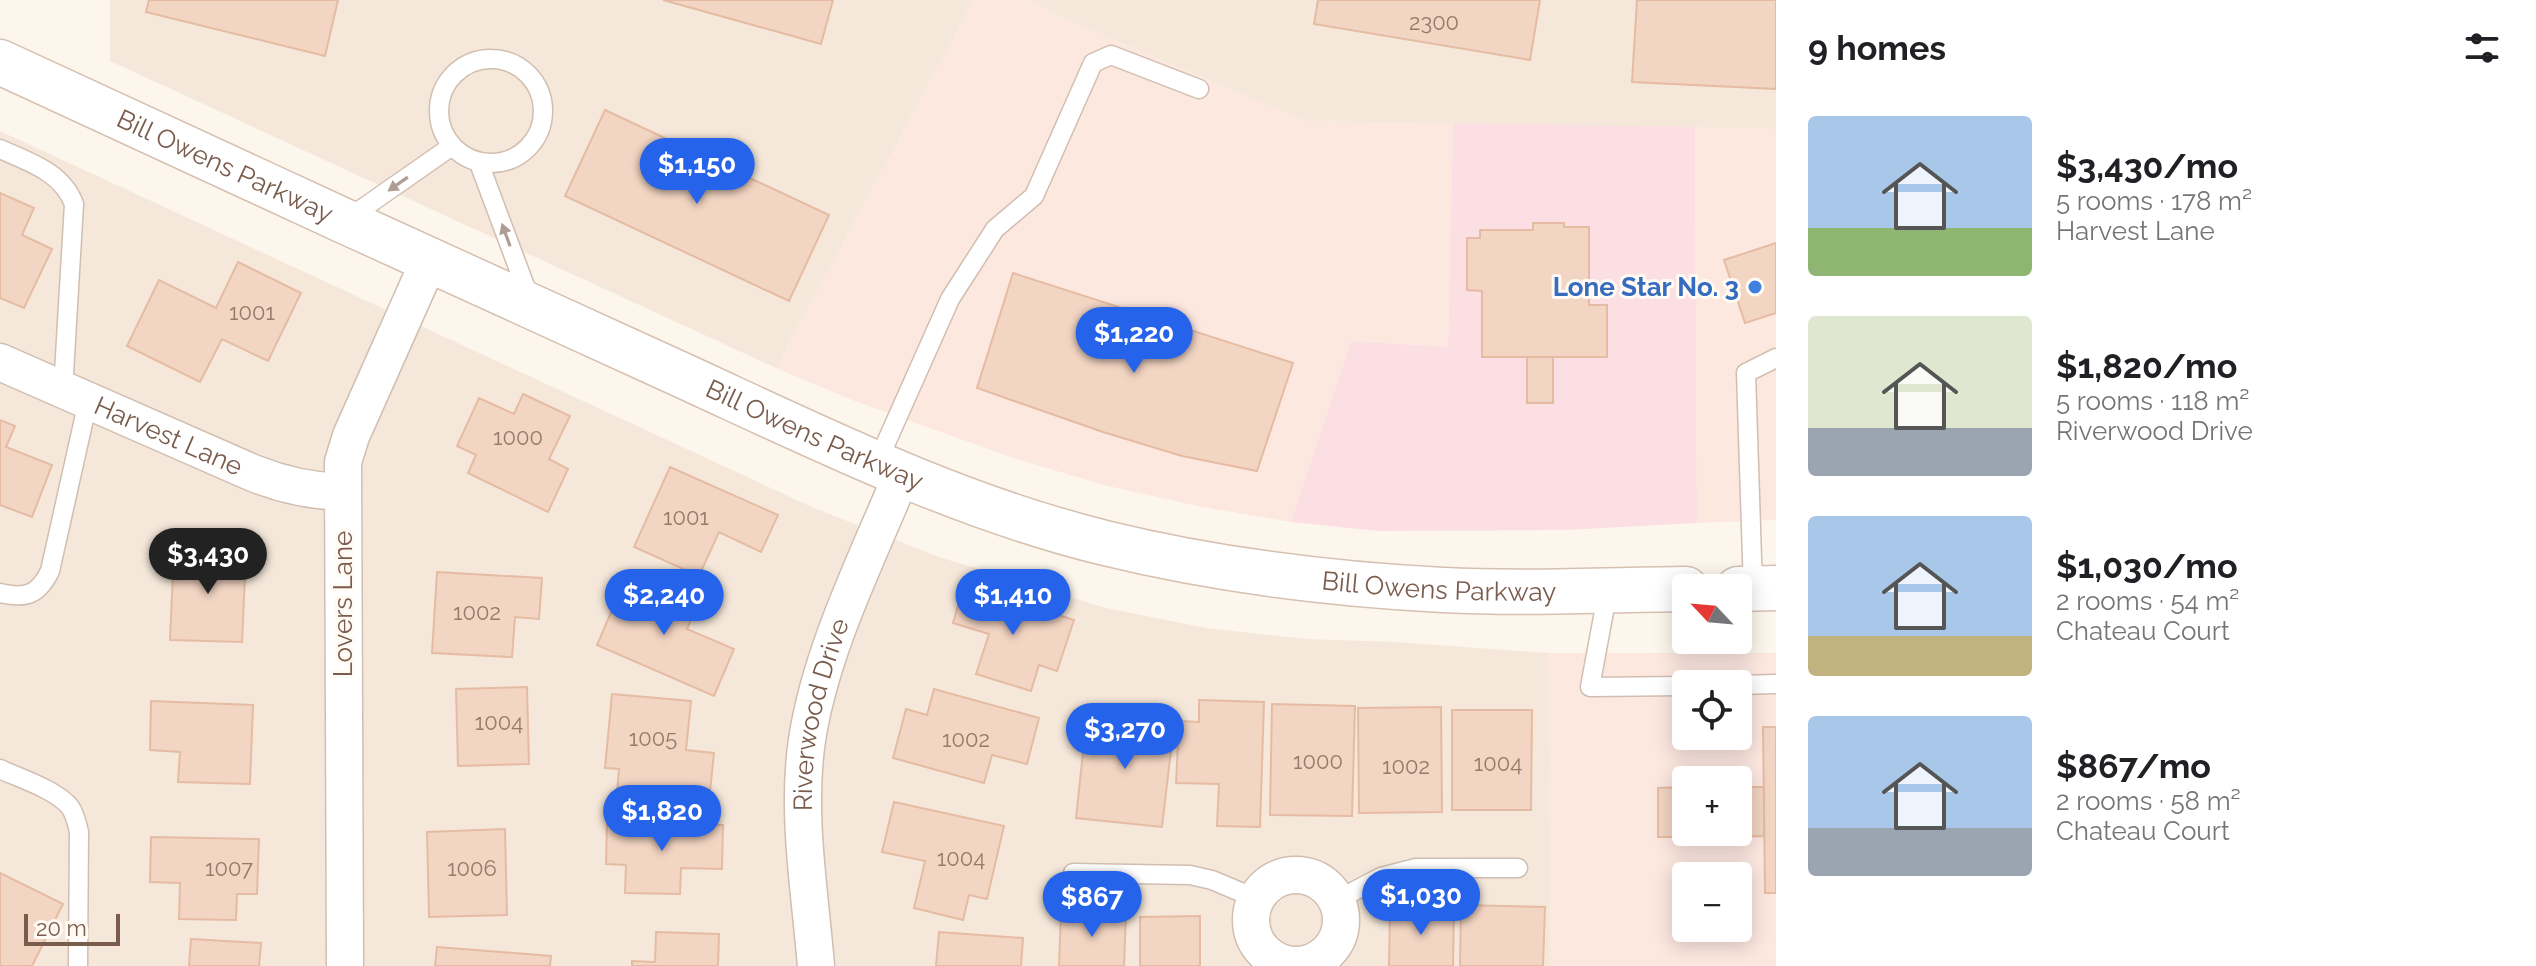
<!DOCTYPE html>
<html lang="en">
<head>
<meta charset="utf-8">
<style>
  :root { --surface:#fff; --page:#f6f6f6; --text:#202124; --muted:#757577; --accent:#2563eb }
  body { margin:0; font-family:Raleway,sans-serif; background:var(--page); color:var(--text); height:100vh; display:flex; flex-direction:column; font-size:30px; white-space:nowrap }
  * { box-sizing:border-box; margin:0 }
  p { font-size:26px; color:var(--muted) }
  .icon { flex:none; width:44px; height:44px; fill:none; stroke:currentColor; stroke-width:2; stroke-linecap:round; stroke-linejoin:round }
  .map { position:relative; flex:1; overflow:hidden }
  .sheet { display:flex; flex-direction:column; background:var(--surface); width:760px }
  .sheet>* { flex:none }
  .needle { width:52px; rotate:296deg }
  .buttons { position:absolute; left:1672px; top:574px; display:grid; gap:16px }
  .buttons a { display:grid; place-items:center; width:80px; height:80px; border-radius:8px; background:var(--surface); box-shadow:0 4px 20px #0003; font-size:40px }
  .scale { position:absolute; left:24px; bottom:20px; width:96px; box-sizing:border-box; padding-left:8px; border:4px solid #7a5c4d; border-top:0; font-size:22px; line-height:28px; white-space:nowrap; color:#7a5c4d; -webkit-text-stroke:6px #fffaf3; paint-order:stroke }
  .price { position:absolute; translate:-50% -68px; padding:0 18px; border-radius:28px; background:var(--accent); color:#fff; font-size:26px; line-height:52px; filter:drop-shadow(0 2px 4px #0008) }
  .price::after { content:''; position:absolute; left:50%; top:48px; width:24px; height:18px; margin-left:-12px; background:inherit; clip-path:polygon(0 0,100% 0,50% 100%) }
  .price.selected { background:#222; color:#fff }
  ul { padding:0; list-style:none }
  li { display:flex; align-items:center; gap:24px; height:200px; padding:0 32px }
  li span { display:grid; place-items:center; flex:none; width:224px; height:160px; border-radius:8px; color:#555 }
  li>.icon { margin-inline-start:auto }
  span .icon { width:96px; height:96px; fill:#fffc; stroke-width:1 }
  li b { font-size:34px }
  h2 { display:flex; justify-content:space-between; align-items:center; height:96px; padding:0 32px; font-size:34px }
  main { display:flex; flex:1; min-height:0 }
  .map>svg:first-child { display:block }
</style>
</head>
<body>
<main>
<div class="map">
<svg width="1776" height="966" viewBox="0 0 1776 966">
  <rect width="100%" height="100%" fill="#fdf6ec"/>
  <path fill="#f5e8da" d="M110 0H974L776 368 110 61Z
    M1030 0H1776V129L1304 121 1058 16Z
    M0 131 814 508 939 557 1106 608 1206 628 1307 639 1396 642 1548 653 1551 966H0Z"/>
  <path fill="#fde8e0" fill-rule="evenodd" d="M974 0H1030L1058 16 1304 121 1453 123 1448 347 1351 341 1291 522 1197 506 1108 486 1019 460 852 400 776 368Z
    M1695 127 1776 129V520L1697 523Z
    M1548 653H1776V966H1551ZM1686 684H1738V736H1686ZM1686 780H1738V832H1686ZM1686 876H1738V928H1686Z"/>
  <path fill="#fbdfe3" d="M1453 123 1695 127 1697 523 1565 530 1378 531 1291 522 1351 341 1448 347Z"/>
  <path fill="#f3d5c3" stroke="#e6bba3" stroke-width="2" d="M149 0H338L325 56 146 12Z
    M663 0H833L821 44Z
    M1318 0H1540L1530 60 1314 24Z
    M1637 0H1776V89L1632 82Z
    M605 110 829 215 789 301 565 196Z
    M0 193 34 208 22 235 52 249 24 308 0 298Z
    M1533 223H1564V227H1589V305H1607V357H1482V291L1467 290V238H1480V230H1533Z
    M1776 243V313L1745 323 1724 260Z
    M238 262 301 293 268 361 222 339 200 382 127 346 159 280 216 308Z
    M1013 273 1293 363 1257 471 1182 456 1103 432 977 388Z
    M1527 357H1553V403H1527Z
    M523 394 570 416 549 459 568 469 548 512 468 473 476 455 457 446 479 398 514 414Z
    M0 420 15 426 6 447 52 465 32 517 0 505Z
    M670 467 778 515 761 552 719 532 699 576 634 547Z
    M174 550 246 553 242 642 170 640Z
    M437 572 542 578 539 619 515 617 512 657 432 653Z
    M627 575 697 606 687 629 734 649 714 696 597 645Z
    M964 585 1074 620 1057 671 1039 665 1031 691 976 674 989 634 953 623Z
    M527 687 529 764 458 766 456 689Z
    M934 689 1039 718 1027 764 992 755 984 783 893 758 906 709 927 715Z
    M612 694 691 701 686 750 714 753 709 801 617 792 619 769 605 768Z
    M1199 700 1264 702 1260 827 1217 826 1219 784 1176 783 1179 721 1199 722Z
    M151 701 253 705 250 784 178 782 180 752 150 750Z
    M1272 704 1355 706 1352 816 1270 815Z
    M1441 707 1442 812 1359 813 1358 708Z
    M1452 710H1532L1531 810H1452Z
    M1087 715 1174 724 1162 827 1076 818Z
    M1763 727H1776V893H1765Z
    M1686 787V832H1738V787H1764V836L1658 837V788Z
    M894 802 1004 826 987 899 969 895 963 920 914 908 925 861 882 852Z
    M607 822 723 825 722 869 681 868 680 894 625 893 626 865 606 864Z
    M505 829 507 915 429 917 427 832Z
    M151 837 259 839 257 894H237L236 920 179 919 180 883 150 882Z
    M0 873 63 904 32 966H0Z
    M1461 905 1545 907 1543 966H1460Z
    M1390 908 1454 909 1453 966H1389Z
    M1061 912 1126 914 1124 966H1059Z
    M1200 916V966H1140V917Z
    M656 932 719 934 718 966H632V961L655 962Z
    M939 932 1023 938 1021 966H936Z
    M191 939 261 943 259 966H189Z
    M437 947 551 956 550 966H435Z"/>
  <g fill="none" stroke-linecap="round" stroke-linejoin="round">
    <g stroke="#d1beb0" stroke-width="21">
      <path id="service" d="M439 111a52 52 0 1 1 104 0a52 52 0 1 1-104 0Z
        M0 149C29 162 62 172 74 204L63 390
        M479 163 531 302
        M346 220 452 146
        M877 463 950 299 995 229 1034 196 1093 63 1111 55 1199 89
        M1753 589 1746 373 1776 358
        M1608 590 1590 687 1686 686
        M0 593C26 599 38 595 50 571L88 401
        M1738 685 1776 684
        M0 769C19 778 57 790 70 807 75 814 77 823 79 832L78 966
        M1073 873 1190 875 1212 880 1257 899
        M1337 900 1381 877 1416 868H1518"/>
    </g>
    <g stroke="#d1beb0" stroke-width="39">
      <g id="minor">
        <path id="s1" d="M0 362 253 473C283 485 310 491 342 492"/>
        <circle cx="1296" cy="920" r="45"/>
        <path d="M345 966 343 462 351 436 429 261"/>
        <path id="s2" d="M816 966C810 892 796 814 807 740 821 649 867 559 902 474"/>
      </g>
    </g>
    <g stroke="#d6c0b0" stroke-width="47">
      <g id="secondary">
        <path id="s3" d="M0 62C220 164 441 266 662 366 807 432 950 505 1105 543 1215 570 1330 584 1443 590 1524 594 1605 590 1686 589"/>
        <path d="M1738 589 1776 588"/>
      </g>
    </g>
    <use href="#service" stroke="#fff" stroke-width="18"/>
    <use href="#minor" stroke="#fff" stroke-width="36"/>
    <use href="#secondary" stroke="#fff" stroke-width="44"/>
  </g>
  <defs><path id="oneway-solid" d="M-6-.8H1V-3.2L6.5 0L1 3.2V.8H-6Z" transform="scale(2)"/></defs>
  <g fill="#af9d94">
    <use href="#oneway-solid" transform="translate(398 184) rotate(145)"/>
    <use href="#oneway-solid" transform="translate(506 235) rotate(-110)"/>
  </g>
  <circle fill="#3f7fe0" stroke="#fffaf3" stroke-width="3" cx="1755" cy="287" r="8"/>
  <g text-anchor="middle" stroke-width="6" stroke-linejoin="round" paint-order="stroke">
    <g font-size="22" fill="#987a6a">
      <text x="1434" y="30">2300</text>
      <text x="252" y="320">1001</text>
      <text x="518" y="445">1000</text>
      <text x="686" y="525">1001</text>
      <text x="477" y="620">1002</text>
      <text x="499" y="730">1004</text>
      <text x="653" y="746">1005</text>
      <text x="966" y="747">1002</text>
      <text x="1318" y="769">1000</text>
      <text x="1498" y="771">1004</text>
      <text x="1406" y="774">1002</text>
      <text x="961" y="866">1004</text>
      <text x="229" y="876">1007</text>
      <text x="472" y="876">1006</text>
    </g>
    <g font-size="26" fill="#7a5c4d" stroke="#fffaf3">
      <text dy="9" stroke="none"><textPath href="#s3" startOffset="248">Bill Owens Parkway</textPath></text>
      <text dy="9" stroke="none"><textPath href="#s3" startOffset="896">Bill Owens Parkway</textPath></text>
      <text dy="9" stroke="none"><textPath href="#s1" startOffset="184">Harvest Lane</textPath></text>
      <text dy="9" stroke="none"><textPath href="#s3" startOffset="1544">Bill Owens Parkway</textPath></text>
      <text transform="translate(343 604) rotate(-90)" y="9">Lovers Lane</text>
      <text dy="9" stroke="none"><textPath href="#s2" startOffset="254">Riverwood Drive</textPath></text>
    </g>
    <g font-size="26" font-weight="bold" fill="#366cbe" stroke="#fffaf3" text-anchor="end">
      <text x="1739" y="296">Lone Star No. 3</text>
    </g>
  </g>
</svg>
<div class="buttons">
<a><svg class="needle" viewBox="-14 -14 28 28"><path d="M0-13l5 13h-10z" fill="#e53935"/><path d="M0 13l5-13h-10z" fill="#757577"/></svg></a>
<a><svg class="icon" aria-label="locate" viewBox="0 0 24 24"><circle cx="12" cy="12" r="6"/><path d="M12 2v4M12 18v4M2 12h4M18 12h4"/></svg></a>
<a>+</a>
<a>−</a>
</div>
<div class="scale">20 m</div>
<b class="price" style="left:697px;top:206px">$1,150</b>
<b class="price" style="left:1134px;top:375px">$1,220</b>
<b class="price selected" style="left:208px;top:596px">$3,430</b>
<b class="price" style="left:664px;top:637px">$2,240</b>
<b class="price" style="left:1013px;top:637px">$1,410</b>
<b class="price" style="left:1125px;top:771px">$3,270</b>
<b class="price" style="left:662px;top:853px">$1,820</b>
<b class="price" style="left:1421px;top:937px">$1,030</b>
<b class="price" style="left:1092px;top:939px">$867</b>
</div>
<section class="sheet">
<h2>9 homes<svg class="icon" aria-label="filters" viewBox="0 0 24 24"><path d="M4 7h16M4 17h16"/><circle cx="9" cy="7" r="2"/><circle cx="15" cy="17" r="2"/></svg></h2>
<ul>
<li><span style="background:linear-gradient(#a9c7e8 70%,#8fb573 0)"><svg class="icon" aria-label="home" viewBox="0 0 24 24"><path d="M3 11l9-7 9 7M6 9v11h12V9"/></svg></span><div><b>$3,430/mo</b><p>5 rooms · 178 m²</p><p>Harvest Lane</p></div></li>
<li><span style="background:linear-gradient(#dfe7d0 70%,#9aa5b1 0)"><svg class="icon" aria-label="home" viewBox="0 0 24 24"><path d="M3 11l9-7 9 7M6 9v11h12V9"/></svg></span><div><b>$1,820/mo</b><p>5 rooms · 118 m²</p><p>Riverwood Drive</p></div></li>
<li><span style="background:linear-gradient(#a9c7e8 75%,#c2b280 0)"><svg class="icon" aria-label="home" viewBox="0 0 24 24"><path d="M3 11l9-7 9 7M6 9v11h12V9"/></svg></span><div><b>$1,030/mo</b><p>2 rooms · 54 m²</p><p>Chateau Court</p></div></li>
<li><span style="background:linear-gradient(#a9c7e8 70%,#9aa5b1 0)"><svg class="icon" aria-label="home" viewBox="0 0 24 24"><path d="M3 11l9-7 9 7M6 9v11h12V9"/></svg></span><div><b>$867/mo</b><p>2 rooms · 58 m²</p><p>Chateau Court</p></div></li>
</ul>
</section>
</main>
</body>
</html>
